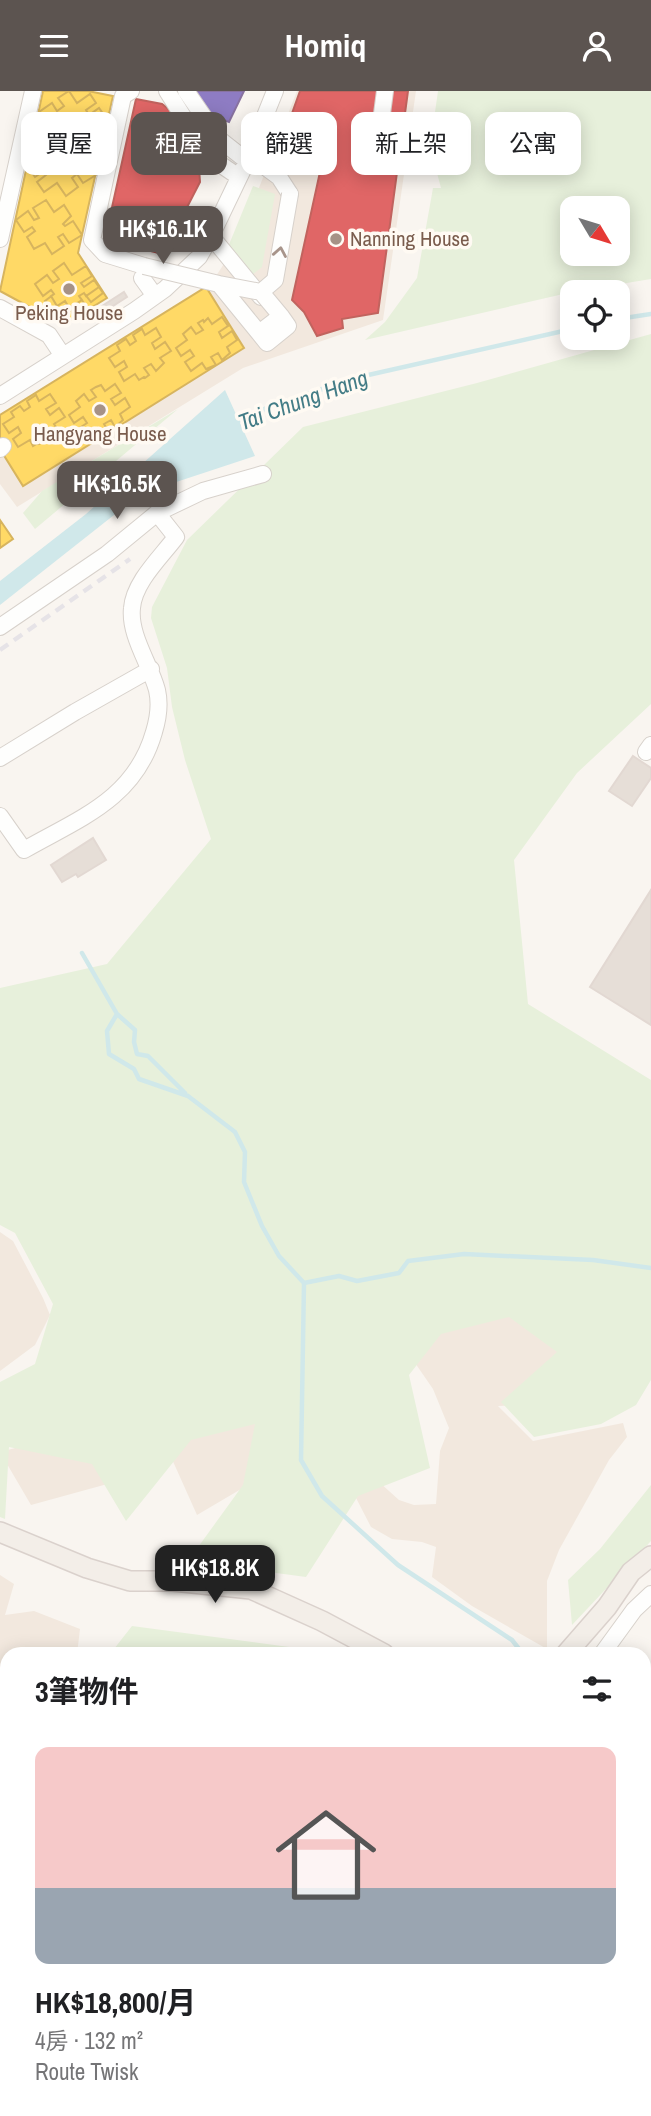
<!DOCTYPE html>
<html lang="zh-TW">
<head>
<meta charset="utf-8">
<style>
  :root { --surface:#fff; --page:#f2f2f2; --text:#202124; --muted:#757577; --accent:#5c5450 }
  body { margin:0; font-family:"Archivo Narrow","Noto Sans TC",sans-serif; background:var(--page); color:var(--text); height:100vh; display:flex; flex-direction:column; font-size:26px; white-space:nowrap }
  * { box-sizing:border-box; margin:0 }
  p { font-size:23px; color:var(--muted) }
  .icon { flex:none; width:38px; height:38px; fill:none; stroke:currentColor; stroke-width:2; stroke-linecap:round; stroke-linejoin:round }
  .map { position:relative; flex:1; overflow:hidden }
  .drawer { position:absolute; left:0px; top:1556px; width:651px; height:471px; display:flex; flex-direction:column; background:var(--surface); border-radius:21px 21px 0 0; box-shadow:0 4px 18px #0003 }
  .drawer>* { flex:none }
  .banner { position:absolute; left:21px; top:21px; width:609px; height:63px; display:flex; gap:14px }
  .needle { width:46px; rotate:128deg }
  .fabs { position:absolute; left:560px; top:105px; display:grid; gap:14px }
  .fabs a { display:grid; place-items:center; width:70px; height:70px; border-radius:14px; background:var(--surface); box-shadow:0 4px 18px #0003; font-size:35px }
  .price { position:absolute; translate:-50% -60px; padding:0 16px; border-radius:14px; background:var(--accent); color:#fff; font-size:23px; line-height:46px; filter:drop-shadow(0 2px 4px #0008) }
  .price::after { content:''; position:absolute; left:50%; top:42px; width:21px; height:16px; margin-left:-10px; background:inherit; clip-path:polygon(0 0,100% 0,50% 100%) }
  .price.on { background:#222; color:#fff }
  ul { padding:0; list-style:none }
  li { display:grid; align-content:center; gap:14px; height:371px; padding:0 35px }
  li span { display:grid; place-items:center; height:217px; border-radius:14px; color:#555 }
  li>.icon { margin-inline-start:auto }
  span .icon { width:126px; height:126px; fill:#fffc; stroke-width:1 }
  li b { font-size:30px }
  h2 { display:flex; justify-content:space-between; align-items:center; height:84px; padding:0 35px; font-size:30px }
  .chip { padding:0 24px; border-radius:14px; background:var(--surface); box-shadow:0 4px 18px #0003; font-size:24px; line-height:63px }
  .chip.on { background:var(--accent); color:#fff }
  header { display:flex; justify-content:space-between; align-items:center; height:91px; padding:0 35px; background:var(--accent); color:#fff; font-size:32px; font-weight:800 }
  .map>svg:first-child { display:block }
</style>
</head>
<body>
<header><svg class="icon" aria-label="menu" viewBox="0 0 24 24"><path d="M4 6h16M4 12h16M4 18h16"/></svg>Homiq<svg class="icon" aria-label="person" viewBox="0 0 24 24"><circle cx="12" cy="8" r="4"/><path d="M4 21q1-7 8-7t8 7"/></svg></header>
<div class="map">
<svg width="651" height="2025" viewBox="0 0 651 2025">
  <rect width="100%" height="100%" fill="#f9f5f0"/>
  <path fill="#f2e8de" d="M297 0H416L383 229 243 277 17 416 0 393V332L194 207 216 185 231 162 246 130Z
    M0 1141 13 1150 43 1207 50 1224 35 1254 0 1280Z
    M505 1215 573 1263 523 1314 498 1315 533 1350 623 1332 627 1346 609 1369 559 1459 547 1490V1558L472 1515 432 1486 436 1456 422 1451 392 1448 371 1436 354 1403 379 1391 399 1409 414 1414 436 1413 440 1360 449 1337 433 1298 413 1269 438 1236Z
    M154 1328 267 1332 270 1381 197 1424Z
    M38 1351 99 1354 111 1392 31 1414 0 1361Z
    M0 1484 14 1493 5 1524 34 1520 80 1538 77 1563H7V1614L0 1605Z
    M7 1625V1730L0 1728V1645Z"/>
  <path fill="#e7f0db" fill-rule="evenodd" d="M438 0H651V188L572 201 365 249 385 231 417 187 433 97H441L430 56ZM572 117H618V163H572Z
    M253 95 275 103 262 176 252 184 228 156Z
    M651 243V613L577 682 514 769 528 913 651 989V1289L636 1314 601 1333 534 1346 501 1311 557 1261 509 1226 441 1243 409 1284 430 1377 358 1405 306 1486 188 1470 243 1394 255 1333 191 1349 126 1430 92 1373 9 1356 5 1428 0 1426V1291L35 1273 53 1213 15 1142 0 1134V897L107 873 211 748 185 669 172 616 167 577 151 527 152 516 187 449 303 336 477 292Z
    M178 318 35 438 23 422 42 400Z
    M651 1394V1450L572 1534 568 1489 600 1458Z
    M132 1535 304 1558 312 1563H110Z
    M644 1723 651 1730V2025H630L611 2020H644Z
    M0 1731 7 1733V2020H186L170 2025H0Z
    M282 2020H559L562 2025H271Z"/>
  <path fill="#d0e8ea" d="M225 299 255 365 149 400 133 409 0 514V490L86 423Z"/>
  <path fill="#ffd966" stroke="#d7b45e" stroke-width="2" d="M43 0H88L113 5 78 162 107 207 63 234 0 200Z
    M69 0 77 12 90 3 96 12 86 19 89 24 99 17 108 30 95 38 89 29 84 33 91 42 78 51 70 38 56 47 49 37 59 30 56 27 48 33 39 21 52 12 57 20 64 15 58 7Z
    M191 0H241L232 6 236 12 229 20 223 12 219 15 224 23 214 27 210 21 199 29Z
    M335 0H379L375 22H364L365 13 357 12 356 21 346 17 347 11 333 9Z
    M350 26 355 27 353 36 362 37 363 29 373 32 381 68 368 66 367 72 356 73 357 64 349 63 348 72 343 71 338 68 339 62 325 60 327 49 338 51V44L328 43 330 32 343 34 344 27 350 28Z
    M177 34 182 41 192 34 210 52 200 66 206 75 197 81 191 72 187 75 193 84 185 90 179 81 169 88 166 84 162 86 159 81 169 74 165 68 154 75 151 70 154 68 151 64 161 57 155 49 164 43 170 51 174 48 168 40Z
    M56 54 65 66 77 57 84 66 74 73 77 78 87 71 96 84 83 92 77 83 72 87 78 96 66 105 57 92 44 101 37 91 46 84 44 80 35 86 27 75 40 66 45 73 51 69 46 61Z
    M343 77H347L346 86 354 87 356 79 366 82 365 89 377 91 376 101 364 99 363 106 375 108 373 118 361 116 360 123H349L350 115 342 113 341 122 336 121V119H331L332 112 318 110 320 100 330 101 331 94 321 93 323 83 335 85 337 78Z
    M147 98 152 105 162 98 165 103 168 100 172 105 161 113 166 119 176 111 180 116 177 118 180 123 170 130 176 139 168 145 162 136 157 139 163 148 155 154 149 145 139 152 136 148 133 150 129 145 140 138 135 132 125 139 121 134 124 132 121 128 131 121 126 113 134 107 140 115 144 112 139 104Z
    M46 109 54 121 64 114 71 125 63 133 65 135 73 130 82 144 69 152 63 143 58 146 64 155 52 163 45 152 34 158 27 146 35 140 32 136 24 141 16 129 28 120 34 129 39 127 33 117Z
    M332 125H337L335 134 343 135 345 127 350 128V130H355L354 137 367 139 365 149 353 147V154L364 156 362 166 350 164 349 171H338L339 162 331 161 330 170 320 167 321 160 308 158 309 148 319 149 320 143 310 141 312 131 325 133 326 126 331 127Z
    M64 172 72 184 86 175 92 185 81 192 84 196 94 189 103 202 91 211 84 202 79 205 86 215 73 223 65 210 51 219 45 210 54 203 51 199 43 205 35 193 47 184 53 192 59 188 53 180Z
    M64 172 72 184 86 175 92 185 81 192 84 196 94 189 99 196 86 205 84 202 79 205 82 209 69 217 65 210 57 215 51 205 54 203 51 199 43 205 35 193 47 184 53 192 59 188 53 180Z
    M321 175 325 176 324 184 332 186 334 177 339 178 344 181 343 187 355 189 354 199 342 198 341 204 353 206 351 216 339 215 338 221 332 222 327 221 328 213 320 212 319 220H314V218L308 217 309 210 296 208 298 198 308 199 309 193 299 191 300 181 314 183 315 176Z
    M206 196 244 257 23 395 0 358V324Z
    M222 226 228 235 219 241 222 247 232 240 237 249 227 256 230 262 222 269 218 262 211 266 216 274 206 278 202 272 191 280 185 271 194 265 190 259 181 265 176 257 187 249 183 243 191 236 196 243 203 239 198 232 203 229 204 231 208 227 212 233Z
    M156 237 161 246 152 252 155 258 165 251 171 260 160 267 164 272 156 280 151 273 144 277 149 284 145 287 144 286 139 289 135 283 124 290 119 281 127 276 124 270 115 276 109 267 120 260 117 254 126 248 130 254 136 250 133 244 142 238 145 244Z
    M115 293 121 302 111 308 115 314 125 307 130 316 120 323 123 329 115 336 111 329 104 333 109 341 104 343 103 342 99 345 95 339 84 346 78 338 87 332 83 326 74 332 69 324 80 316 76 310 84 303 89 310 96 306 91 299 96 296 101 294 105 300Z
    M50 303 56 312 46 318 50 324 59 317 65 326 54 333 58 339 50 346 45 339 38 343 43 351 39 353 38 352 33 355 30 349 18 356 13 348 21 342 18 336 9 342 3 333 14 326 11 321 20 315 24 320 30 316 27 310 36 304 39 310Z
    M0 429 13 448 0 457Z"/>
  <path fill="#e06666" stroke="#c1635e" stroke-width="2" d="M300 0H408L378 222 342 228 343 237 317 245 304 221 292 209 320 81 280 56Z
    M136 8 162 13 171 20 198 63 200 91 163 163 115 151 107 139Z"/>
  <path fill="#8e7cc3" stroke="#8872a0" stroke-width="2" d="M193 0H244L229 31 219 27 214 31Z"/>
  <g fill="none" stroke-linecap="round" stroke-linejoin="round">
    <path stroke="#d0e8ea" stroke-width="4.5" d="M618 228 651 223
      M236 331 269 316 355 287 572 238
      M82 862 117 923 107 940 109 963 134 978 139 988 188 1005 235 1041 245 1061 244 1091 262 1135 279 1165 304 1192 301 1369 322 1405 398 1474 512 1549 523 1563
      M117 923 135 939 134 951 137 963 148 965 185 1002
      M304 1192 339 1185 357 1190 399 1182 408 1170 464 1163 593 1169 651 1177
      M644 1654 651 1663"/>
  </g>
  <path fill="#e6ded7" stroke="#e2d8d2" stroke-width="2" d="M124 201 127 206 105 220 102 215Z
    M633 665 651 677V687L632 715 609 700Z
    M93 747 106 769 78 786 76 783 62 791 51 774Z
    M651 799V934L590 896Z"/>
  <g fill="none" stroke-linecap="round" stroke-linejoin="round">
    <g stroke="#d7d1cb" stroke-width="18">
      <path id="minor" d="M131 0 123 5 92 149 105 163 144 175
        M167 0 208 65 239 86
        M186 0 219 48 247 70 260 72 279 86 290 103
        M376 68 385 0
        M211 145 261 206
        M0 148 33 0
        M142 187 155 205
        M0 217 49 244 63 265
        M0 305 134 220 165 198 199 166 211 145 247 70 275 0
        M0 358 3 355
        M0 536 107 463 157 422 203 400 263 383
        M646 661 651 654
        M0 667 75 621 151 578
        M0 725 24 759C80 727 135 708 154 641 158 628 160 612 157 599 150 573 129 544 132 517 134 491 161 466 176 446L157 422
        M602 1563 634 1519 651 1503
        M586 2020 591 2025
        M224 2025 236 2020"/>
    </g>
    <g stroke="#dad1cc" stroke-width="22">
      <path id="major" d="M0 1441 87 1477 130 1490H173L251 1498 322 1530 384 1563
        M566 1563 607 1516 631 1481 651 1465"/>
    </g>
    <use href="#minor" stroke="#fefefd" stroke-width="16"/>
    <use href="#major" stroke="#f3eee8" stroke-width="19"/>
    <path stroke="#e6e3e7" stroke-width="4.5" stroke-dasharray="10 7" stroke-linecap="butt" d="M0 559 130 468"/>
    <g stroke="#d7d1cb" stroke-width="18" stroke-linecap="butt">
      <path id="minor-bridge" d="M144 175 219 193 261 201 275 189 290 103
        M219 193 259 242 281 225 261 201
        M259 242 267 252 288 235 281 225"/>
    </g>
    <use href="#minor-bridge" stroke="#fefefd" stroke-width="16"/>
  </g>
  <defs><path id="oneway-chevron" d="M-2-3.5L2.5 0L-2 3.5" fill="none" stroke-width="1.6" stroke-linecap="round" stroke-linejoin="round" transform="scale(1.75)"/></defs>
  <use stroke="#a8958b" href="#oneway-chevron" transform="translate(280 161) rotate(-80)"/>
  <g fill="#a69286" stroke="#fffaf3" stroke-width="2.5">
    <circle cx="336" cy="148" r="7"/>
    <circle cx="69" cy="198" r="7"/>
    <circle cx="100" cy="319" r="7"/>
  </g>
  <g text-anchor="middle" stroke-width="7" stroke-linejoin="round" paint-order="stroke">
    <g font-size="21" fill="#7a5c4d" stroke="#fffaf3">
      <text x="350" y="155" text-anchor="start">Nanning House</text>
      <text x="69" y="229">Peking House</text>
      <text x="100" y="350">Hangyang House</text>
    </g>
    <g font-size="23" font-style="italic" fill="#437c86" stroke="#fffaf3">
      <text transform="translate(303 309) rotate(-20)" y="8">Tai Chung Hang</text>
    </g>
  </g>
</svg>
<div class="fabs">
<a><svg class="needle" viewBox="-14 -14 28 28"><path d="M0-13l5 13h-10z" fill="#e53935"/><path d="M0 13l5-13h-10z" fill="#757577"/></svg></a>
<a><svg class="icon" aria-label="locate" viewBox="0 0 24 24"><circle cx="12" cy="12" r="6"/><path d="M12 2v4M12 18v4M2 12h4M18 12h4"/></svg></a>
</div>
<b class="price" style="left:163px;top:175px">HK$16.1K</b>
<b class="price" style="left:117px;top:430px">HK$16.5K</b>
<b class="price on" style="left:215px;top:1514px">HK$18.8K</b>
<div class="banner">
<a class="chip">買屋</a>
<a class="chip on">租屋</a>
<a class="chip">篩選</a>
<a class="chip">新上架</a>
<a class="chip">公寓</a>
</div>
<section class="drawer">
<h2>3筆物件<svg class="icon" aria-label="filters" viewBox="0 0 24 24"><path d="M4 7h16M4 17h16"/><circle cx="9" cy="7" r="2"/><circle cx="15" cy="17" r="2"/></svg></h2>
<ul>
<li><span style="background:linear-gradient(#f6c9c9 65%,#9aa5b1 0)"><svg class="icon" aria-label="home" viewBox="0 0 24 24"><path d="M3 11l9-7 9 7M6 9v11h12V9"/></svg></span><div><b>HK$18,800/月</b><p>4房 · 132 m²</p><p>Route Twisk</p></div></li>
</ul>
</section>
</div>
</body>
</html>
